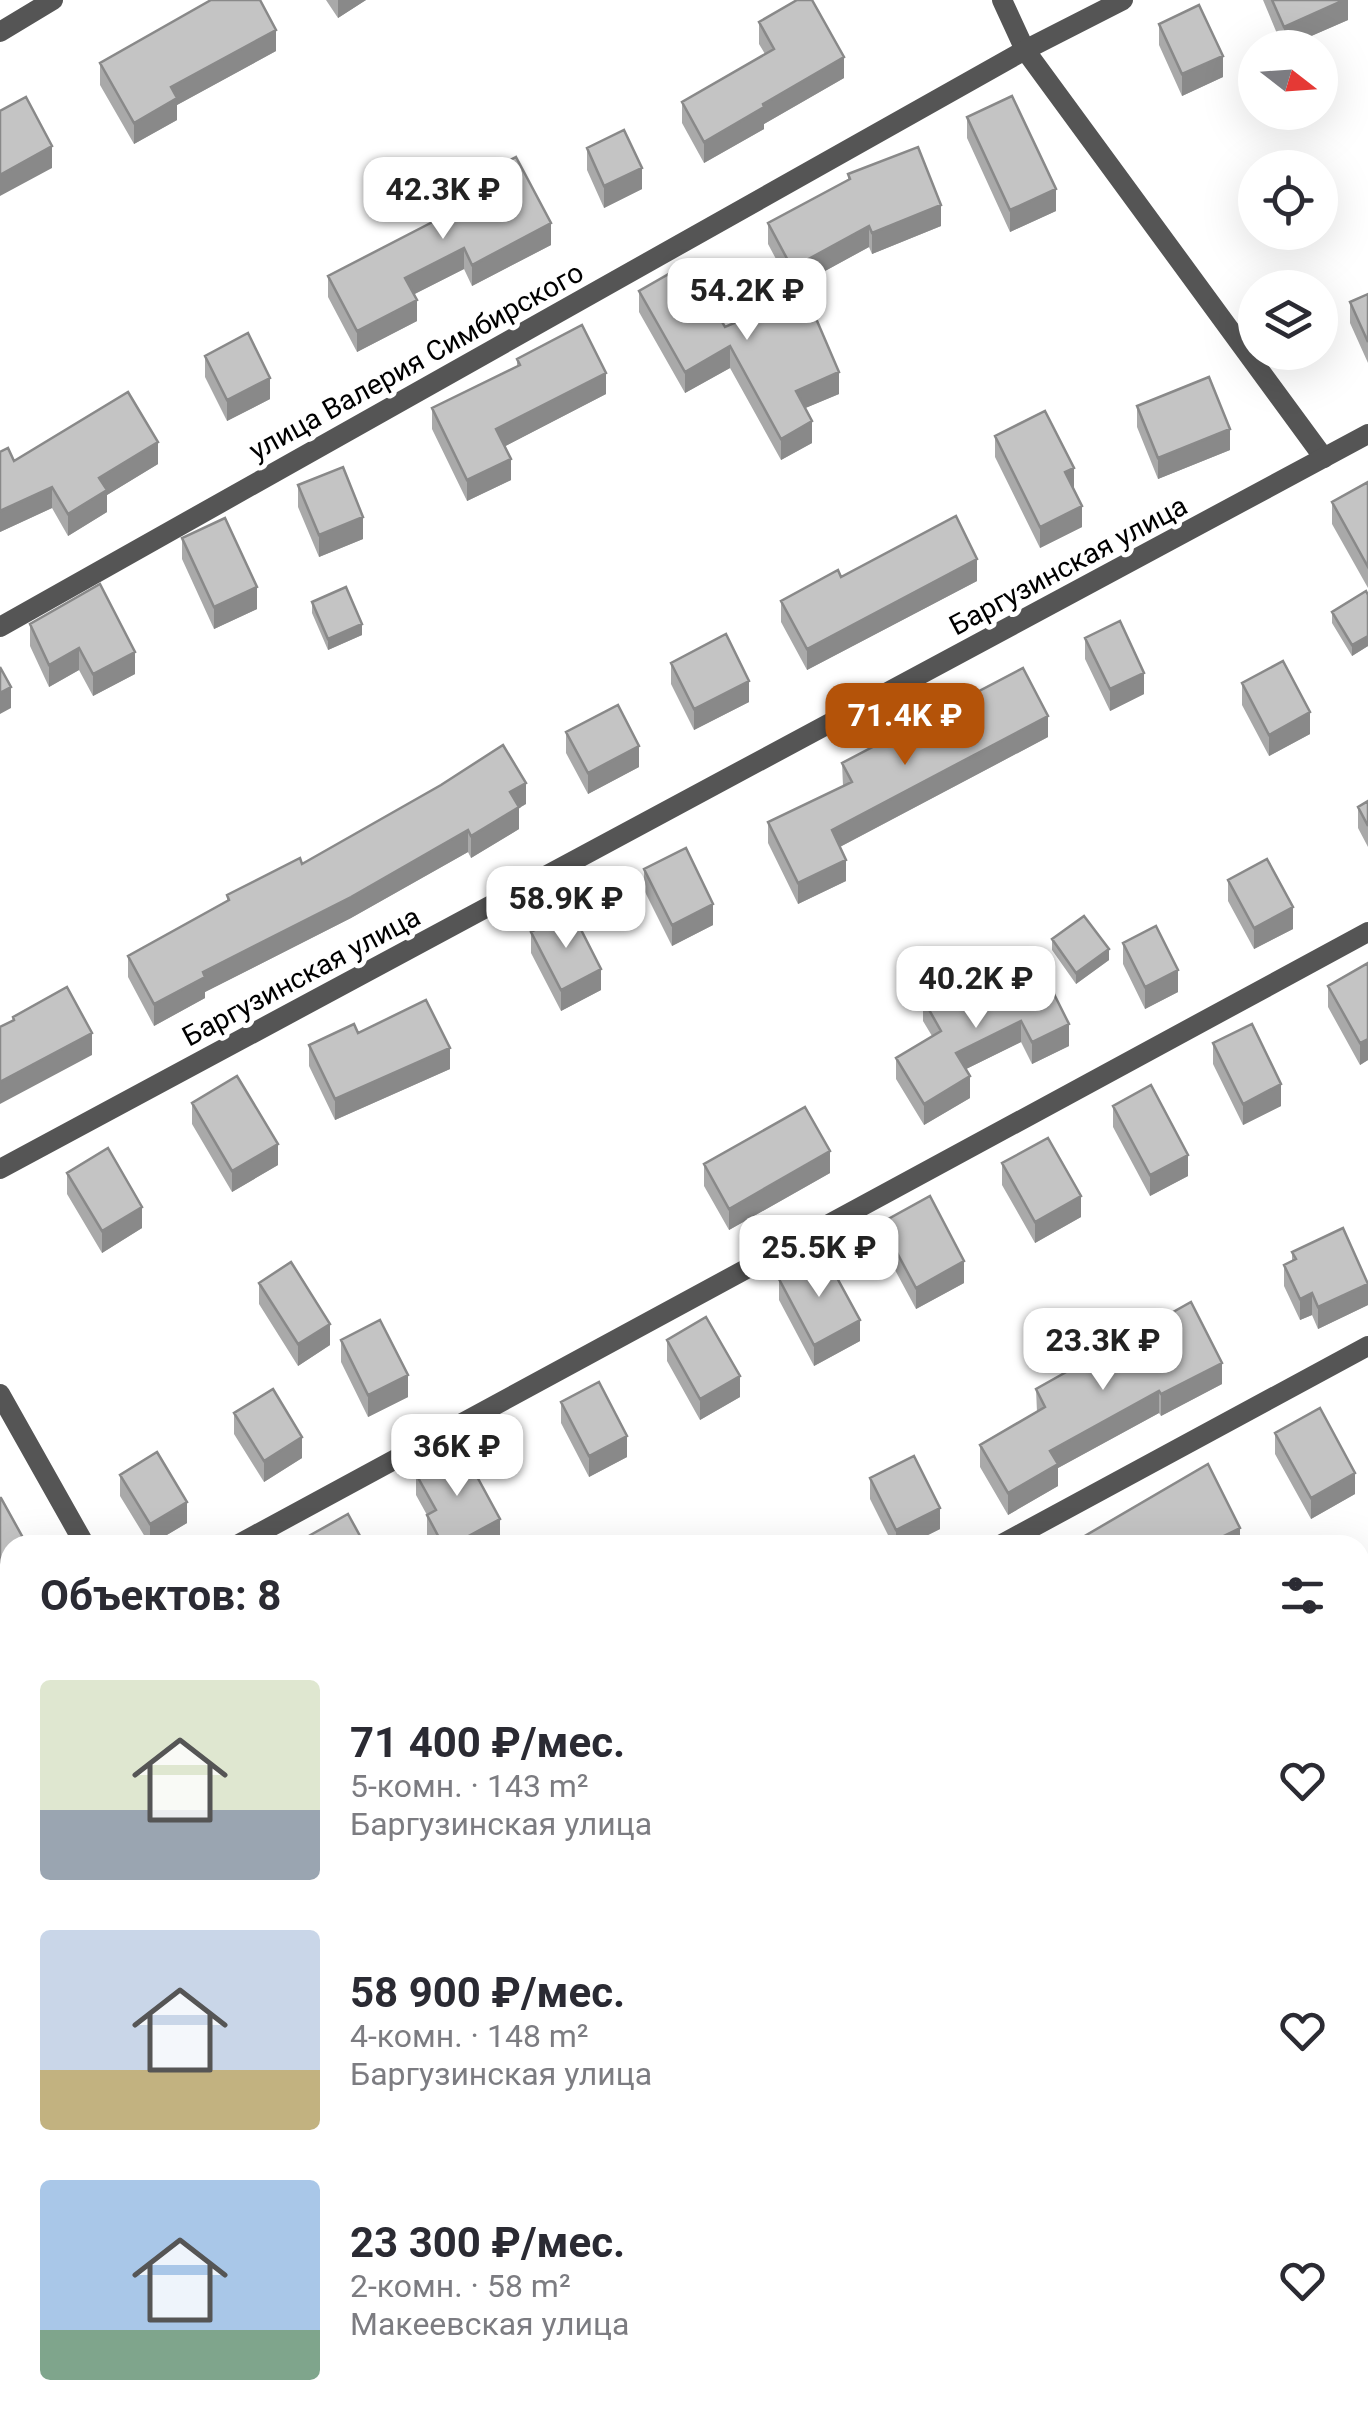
<!DOCTYPE html>
<html lang="ru">
<head>
<meta charset="utf-8">
<style>
  :root { --surface:#fff; --page:#f7f7f7; --text:#2b2b33; --muted:#7c7c81; --accent:#b45309 }
  body { margin:0; font-family:Roboto,sans-serif; background:var(--page); color:var(--text); height:100vh; display:flex; flex-direction:column; font-size:38px; white-space:nowrap }
  * { box-sizing:border-box; margin:0 }
  p { font-size:32px; color:var(--muted) }
  .icon { flex:none; width:55px; height:55px; fill:none; stroke:currentColor; stroke-width:2; stroke-linecap:round; stroke-linejoin:round }
  .map { position:relative; flex:1; overflow:hidden }
  .details { position:absolute; left:0px; top:1535px; width:1370px; height:892px; display:flex; flex-direction:column; background:var(--surface); border-radius:30px 30px 0 0; box-shadow:0 10px 40px #0002 }
  .details>* { flex:none }
  .needle { width:65px; rotate:107deg }
  .fabs { position:absolute; left:1238px; top:30px; display:grid; gap:20px }
  .fabs a { display:grid; place-items:center; width:100px; height:100px; border-radius:50%; background:var(--surface); box-shadow:0 10px 40px #0002; font-size:50px }
  .price { position:absolute; translate:-50% -85px; padding:0 22px; border-radius:20px; background:#fff; color:#222; font-size:32px; line-height:65px; filter:drop-shadow(0 2px 5px #0008) }
  .price::after { content:''; position:absolute; left:50%; top:60px; width:30px; height:22px; margin-left:-15px; background:inherit; clip-path:polygon(0 0,100% 0,50% 100%) }
  .price.selected { background:var(--accent); color:#fff }
  ul { padding:0; list-style:none }
  li { display:flex; align-items:center; gap:30px; height:250px; padding:0 40px }
  li span { display:grid; place-items:center; flex:none; width:280px; height:200px; border-radius:10px; color:#555 }
  li>.icon { margin-inline-start:auto }
  span .icon { width:120px; height:120px; fill:#fffc; stroke-width:1 }
  li b { font-size:42px }
  h2 { display:flex; justify-content:space-between; align-items:center; height:120px; padding:0 40px; font-size:42px }
  .map>svg:first-child { display:block }
</style>
</head>
<body>
<div class="map">
<svg width="1368" height="2427" viewBox="0 0 1368 2427">
  <rect width="100%" height="100%" fill="#fff"/>
  <g fill="none" stroke-linecap="round" stroke-linejoin="round">
    <path stroke="#555" stroke-width="20" d="M1002 0 1025 50"/>
    <path stroke="#555" stroke-width="20" d="M0 32 53 0
      M1025 50 1324 458
      M0 627 1025 50 1123 0
      M0 1394 85 1545
      M237 1545 1368 932
      M1000 1545 1368 1346
      M0 1674 10 1669
      M1360 1893 1368 1889
      M0 2102 10 2096
      M1360 2209 1368 2203
      M0 2349 10 2344
      M600 2418 604 2427
      M1080 2427 1091 2418"/>
    <path stroke="#555" stroke-width="20" d="M0 1169 1368 434"/>
  </g>
  <path fill="#a9a9a9" d="M326 0H366L338 18Z
    M1263 0H1348V20L1283 48Z
    M759 22 844 78 764 124V129L704 163 682 123V102L765 54 759 44Z
    M1159 24 1223 77 1182 96 1159 45Z
    M276 51 177 105V120L134 144 100 85V63Z
    M967 117 1056 211 1010 232 967 138Z
    M587 148 642 189 604 208 587 170Z
    M848 174 941 226 872 254 869 247 792 289 768 244V223L848 180Z
    M438 198 551 245 472 286 464 269 414 294 417 321 357 352 328 297V276L438 219Z
    M639 291 725 327 839 394 805 408 812 443 781 460 730 368 685 393 639 312Z
    M1368 294V363L1350 323V302Z
    M205 356 270 399 227 421 205 377Z
    M517 359 606 394 505 446 511 480 467 501 432 429V408L517 366Z
    M1137 406 1230 450 1158 479 1137 427Z
    M995 436 1074 489 1082 527 1040 548 995 457Z
    M14 461 158 464 107 495V512L68 536 52 508 0 532Z
    M1368 482V588L1332 524V502Z
    M298 485 363 539 319 557 298 507Z
    M182 538 257 609 214 629 182 559Z
    M841 577 977 581 807 670 781 622V601Z
    M1368 595V646L1352 656 1332 623V612Z
    M312 602 362 635 328 650 312 613Z
    M30 624 135 674 93 696 79 670 49 687 30 646Z
    M1085 638 1144 694 1110 711 1085 659Z
    M671 663 749 702 694 730 671 684Z
    M1242 683 1310 734 1269 756 1242 705Z
    M566 732 639 767 588 794 566 753Z
    M1048 737 840 847 846 881 798 904 768 843V822L843 786 842 763Z
    M1368 801V847L1358 828V807Z
    M526 804 519 808V829L471 858 468 852 351 918 205 992V998L154 1026 128 977V956L227 902V895L302 864Z
    M644 869 713 925 672 946 644 890Z
    M1228 880 1293 929 1254 949 1228 901Z
    M531 932 601 990 561 1011 531 953Z
    M1052 939 1109 960 1076 984 1052 950Z
    M1123 943 1178 992 1145 1009 1123 964Z
    M1368 963V1060L1360 1065 1328 1007V986Z
    M1043 972 1069 1046 1032 1064 1021 1042 966 1069 970 1098 924 1125 896 1079V1058L932 1036 923 1021V999L967 1010Z
    M358 1033 450 1069 335 1120 309 1066V1045Z
    M1213 1043 1281 1106 1243 1125 1213 1064Z
    M192 1103 278 1165 232 1192 192 1124Z
    M1113 1106 1188 1176 1150 1196 1113 1127Z
    M1002 1163 1081 1217 1035 1243 1002 1185Z
    M704 1164 830 1173 729 1230 704 1186Z
    M67 1173 142 1228 102 1253 67 1194Z
    M881 1223 964 1283 916 1309 881 1244Z
    M1292 1252 1368 1281V1305L1318 1329 1312 1315 1300 1320 1284 1286V1265L1292 1261Z
    M779 1279 860 1341 814 1366 779 1300Z
    M259 1283 330 1345 298 1366 259 1304Z
    M341 1340 408 1397 368 1417 341 1362Z
    M667 1340 740 1397 700 1420 667 1361Z
    M1222 1384 1161 1416 1159 1413 1058 1468V1486L1008 1515 980 1467V1445L1037 1412 1036 1389Z
    M561 1402 627 1457 589 1477 561 1423Z
    M234 1413 302 1458 264 1482 234 1434Z
    M1275 1433 1355 1494 1311 1519 1275 1454Z
    M416 1474 500 1540 491 1545H432L427 1536V1515L416 1495Z
    M120 1475 187 1523 150 1545 120 1496Z
    M870 1478 940 1529 908 1545H893L870 1499Z
    M10 1924V1969L0 1950V1929Z
    M491 2418H555L556 2427H496Z
    M840 2418H931V2427H840Z
    M1198 2418H1287V2427H1204Z"/>
  <path fill="#898989" d="M338 0H366L338 18Z
    M1344 0H1348V20L1284 48V27Z
    M276 30V51L177 105V120L134 144V123L171 87Z
    M1223 56V77L1182 96V74Z
    M844 57V78L764 124V129L704 163V142L763 104Z
    M52 146V168L0 196V175Z
    M642 168V189L604 208V186Z
    M1056 189V211L1010 232V210Z
    M941 205V226L872 254V233Z
    M551 223V245L472 286V265Z
    M869 226V247L792 289V268Z
    M464 248V269L405 299V278Z
    M417 300V321L357 352V331Z
    M730 346V368L685 393V372Z
    M839 372V394L796 412V391Z
    M606 373V394L496 451V429Z
    M270 378V399L227 421V400Z
    M812 421V443L781 460V439Z
    M1230 429V450L1158 479V458Z
    M158 442V464L107 495V512L68 536V514L99 478Z
    M511 459V480L467 501V480Z
    M1074 468V490L1065 472Z
    M52 487V508L0 532V511Z
    M1082 506V527L1040 548V527Z
    M363 517V539L319 557V535Z
    M977 559V581L807 670V649Z
    M257 587V609L214 629V607Z
    M362 624V635L328 650V639Z
    M1368 636V646L1352 656V645Z
    M79 648V670L49 687V665Z
    M135 652V674L93 696V674Z
    M1144 673V694L1110 711V689Z
    M749 681V702L694 730V709Z
    M11 687V708L0 714V693Z
    M1310 712V734L1269 756V735Z
    M1048 716V737L832 851V830Z
    M639 746V767L588 794V773Z
    M526 783V804L519 808V829L471 858V836L510 792Z
    M468 830V852L351 918 205 992V998L154 1026V1004L203 972Z
    M846 860V881L798 904V883Z
    M713 904V925L672 946V925Z
    M1293 907V929L1254 949V928Z
    M1109 949V960L1076 984V973Z
    M601 969V990L561 1011V990Z
    M1178 970V992L1145 1009V987Z
    M1021 1021V1042L956 1074V1053Z
    M1069 1024V1046L1032 1064V1042Z
    M92 1033V1055L0 1104V1082Z
    M1368 1039V1060L1360 1065V1043Z
    M450 1048V1069L335 1120V1099Z
    M970 1076V1098L924 1125V1104Z
    M1281 1084V1106L1243 1125V1104Z
    M278 1144V1165L232 1192V1171Z
    M830 1151V1173L729 1230V1209Z
    M1188 1155V1176L1150 1196V1175Z
    M1081 1196V1217L1035 1243V1222Z
    M142 1207V1228L102 1253V1231Z
    M964 1261V1283L916 1309V1288Z
    M1368 1284V1305L1318 1329V1307Z
    M1312 1293V1315L1300 1320V1299Z
    M860 1320V1341L814 1366V1345Z
    M330 1324V1345L298 1366V1344Z
    M1222 1363V1384L1161 1416V1394Z
    M408 1375V1397L368 1417V1395Z
    M740 1376V1397L700 1420V1399Z
    M1159 1391V1413L1058 1468V1486L1008 1515V1493L1050 1451Z
    M627 1436V1457L589 1477V1456Z
    M302 1437V1458L264 1482V1461Z
    M1355 1473V1494L1311 1519V1498Z
    M187 1502V1523L150 1545V1524Z
    M940 1508V1529L908 1545H896V1530Z
    M500 1519V1540L491 1545H452Z
    M1240 1528V1545H1205Z
    M10 1573V1594L0 1600V1578Z
    M1368 1815V1837L1360 1841V1820Z
    M1368 2353V2374L1360 2381V2360Z
    M926 2418H931V2427H913Z
    M1282 2418H1287V2427H1269Z
    M556 2419V2427H542Z"/>
  <path fill="#c4c4c4" stroke="#898989" stroke-width="2.5" d="M211 0H260L276 30 171 87 177 98 134 123 100 63Z
    M797 0H812L844 57 763 104 764 107 704 142 682 102 774 49 759 22Z
    M1272 0H1344L1284 27Z
    M1199 5 1223 56 1182 74 1159 24Z
    M1012 96 1056 189 1010 210 967 117Z
    M26 97 52 146 0 175V111Z
    M624 130 642 168 604 186 587 148Z
    M918 147 941 205 872 233 869 226 792 268 768 223 850 179 848 174Z
    M516 157 551 223 472 265 464 248 405 278 417 300 357 331 328 276 446 215 438 198Z
    M688 263 725 327 805 293 839 372 796 391 812 421 781 439 730 346 685 372 639 291Z
    M1368 294V342L1350 302Z
    M582 325 606 373 496 429 511 459 467 480 432 408 520 365 517 359Z
    M248 333 270 378 227 400 205 356Z
    M1209 377 1230 429 1158 458 1137 406Z
    M128 392 158 442 99 478 107 490 68 514 52 487 0 511V452L8 448 14 461Z
    M1045 411 1074 468 1065 472 1082 506 1040 527 995 436Z
    M343 467 363 517 319 535 298 485Z
    M1368 482V567L1332 502Z
    M956 516 977 559 807 649 781 601 838 570 841 577Z
    M225 518 257 587 214 607 182 538Z
    M100 584 135 652 93 674 79 648 49 665 30 624Z
    M346 587 362 624 328 639 312 602Z
    M1366 591 1368 595V636L1352 645 1332 612Z
    M1120 621 1144 673 1110 689 1085 638Z
    M726 634 749 681 694 709 671 663Z
    M1283 661 1310 712 1269 735 1242 683Z
    M0 667 11 687 0 693Z
    M1023 668 1048 716 832 830 846 860 798 883 768 822 852 782 842 763Z
    M618 705 639 746 588 773 566 732Z
    M503 745 526 783 510 792 519 807 471 836 468 830 351 897 203 972 205 977 154 1004 128 956 229 900 227 895 300 858 302 864 441 785Z
    M1368 801V826L1358 807Z
    M686 848 713 904 672 925 644 869Z
    M1267 859 1293 907 1254 928 1228 880Z
    M572 912 601 969 561 990 531 932Z
    M1084 916 1109 949 1076 973 1052 939Z
    M1156 926 1178 970 1145 987 1123 943Z
    M1368 963V1039L1360 1043 1328 986Z
    M1043 972 1069 1024 1032 1042 1021 1021 956 1053 970 1076 924 1104 896 1058 941 1031 923 999 950 983 967 1010Z
    M67 987 92 1033 0 1082V1027L14 1020 13 1017Z
    M426 1000 450 1048 335 1099 309 1045 354 1024 358 1033Z
    M1252 1024 1281 1084 1243 1104 1213 1043Z
    M237 1076 278 1144 232 1171 192 1103Z
    M1151 1085 1188 1155 1150 1175 1113 1106Z
    M805 1107 830 1151 729 1209 704 1164Z
    M1048 1138 1081 1196 1035 1222 1002 1163Z
    M108 1148 142 1207 102 1231 67 1173Z
    M930 1196 964 1261 916 1288 881 1223Z
    M1343 1228 1368 1284 1318 1307 1312 1293 1300 1299 1284 1265 1296 1259 1292 1252Z
    M824 1254 860 1320 814 1345 779 1279Z
    M291 1262 330 1324 298 1344 259 1283Z
    M1191 1302 1222 1363 1161 1394 1159 1391 1050 1451 1058 1464 1008 1493 980 1445 1045 1407 1036 1389Z
    M706 1317 740 1376 700 1399 667 1340Z
    M380 1320 408 1375 368 1395 341 1340Z
    M599 1382 627 1436 589 1456 561 1402Z
    M273 1389 302 1437 264 1461 234 1413Z
    M1320 1408 1355 1473 1311 1498 1275 1433Z
    M462 1449 500 1519 452 1545H443L427 1515 436 1510 416 1474Z
    M157 1452 187 1502 150 1524 120 1475Z
    M914 1456 940 1508 896 1530 870 1478Z
    M1208 1464 1240 1528 1205 1545 1071 1544Z
    M0 1498H1L27 1545H10V1573L0 1578Z
    M348 1514 365 1545H311L307 1537Z
    M1360 1776 1368 1792V1815L1360 1820Z
    M10 1924V1948L0 1929Z
    M1360 2289 1368 2299V2353L1360 2360Z
    M503 2418H555L556 2419 542 2427H508Z
    M848 2418H926L913 2427H855Z
    M1213 2418H1282L1269 2427H1220Z"/>
  <g text-anchor="middle" stroke-width="10" stroke-linejoin="round" paint-order="stroke">
    <g font-size="28" fill="#000" stroke="#fff">
      <text transform="translate(416 361) rotate(-29)" y="10">улица Валерия Симбирского</text>
      <text transform="translate(1068 565) rotate(-28)" y="10">Баргузинская улица</text>
      <text transform="translate(301 976) rotate(-28)" y="10">Баргузинская улица</text>
    </g>
  </g>
</svg>
<div class="fabs">
<a><svg class="needle" viewBox="-14 -14 28 28"><path d="M0-13l5 13h-10z" fill="#e53935"/><path d="M0 13l5-13h-10z" fill="#7c7c81"/></svg></a>
<a><svg class="icon" aria-label="locate" viewBox="0 0 24 24"><circle cx="12" cy="12" r="6"/><path d="M12 2v4M12 18v4M2 12h4M18 12h4"/></svg></a>
<a><svg class="icon" aria-label="layers" viewBox="0 0 24 24"><path d="M12 4l9 5-9 5-9-5zM3 14l9 5 9-5"/></svg></a>
</div>
<b class="price" style="left:443px;top:242px">42.3K ₽</b>
<b class="price" style="left:747px;top:343px">54.2K ₽</b>
<b class="price selected" style="left:905px;top:768px">71.4K ₽</b>
<b class="price" style="left:566px;top:951px">58.9K ₽</b>
<b class="price" style="left:976px;top:1031px">40.2K ₽</b>
<b class="price" style="left:819px;top:1300px">25.5K ₽</b>
<b class="price" style="left:1103px;top:1393px">23.3K ₽</b>
<b class="price" style="left:457px;top:1499px">36K ₽</b>
<section class="details">
<h2>Объектов: 8<svg class="icon" aria-label="filters" viewBox="0 0 24 24"><path d="M4 7h16M4 17h16"/><circle cx="9" cy="7" r="2"/><circle cx="15" cy="17" r="2"/></svg></h2>
<ul>
<li><span style="background:linear-gradient(#dfe7d0 65%,#9aa5b1 0)"><svg class="icon" aria-label="home" viewBox="0 0 24 24"><path d="M3 11l9-7 9 7M6 9v11h12V9"/></svg></span><div><b>71 400 ₽/мес.</b><p>5-комн. · 143 m²</p><p>Баргузинская улица</p></div><svg class="icon" aria-label="heart" viewBox="0 0 24 24"><path d="M12 20l-8-8c-3-5 5-10 8-4 3-6 11-1 8 4z"/></svg></li>
<li><span style="background:linear-gradient(#c9d6e8 70%,#c2b280 0)"><svg class="icon" aria-label="home" viewBox="0 0 24 24"><path d="M3 11l9-7 9 7M6 9v11h12V9"/></svg></span><div><b>58 900 ₽/мес.</b><p>4-комн. · 148 m²</p><p>Баргузинская улица</p></div><svg class="icon" aria-label="heart" viewBox="0 0 24 24"><path d="M12 20l-8-8c-3-5 5-10 8-4 3-6 11-1 8 4z"/></svg></li>
<li><span style="background:linear-gradient(#a9c7e8 75%,#7fa58c 0)"><svg class="icon" aria-label="home" viewBox="0 0 24 24"><path d="M3 11l9-7 9 7M6 9v11h12V9"/></svg></span><div><b>23 300 ₽/мес.</b><p>2-комн. · 58 m²</p><p>Макеевская улица</p></div><svg class="icon" aria-label="heart" viewBox="0 0 24 24"><path d="M12 20l-8-8c-3-5 5-10 8-4 3-6 11-1 8 4z"/></svg></li>
</ul>
</section>
</div>
</body>
</html>
